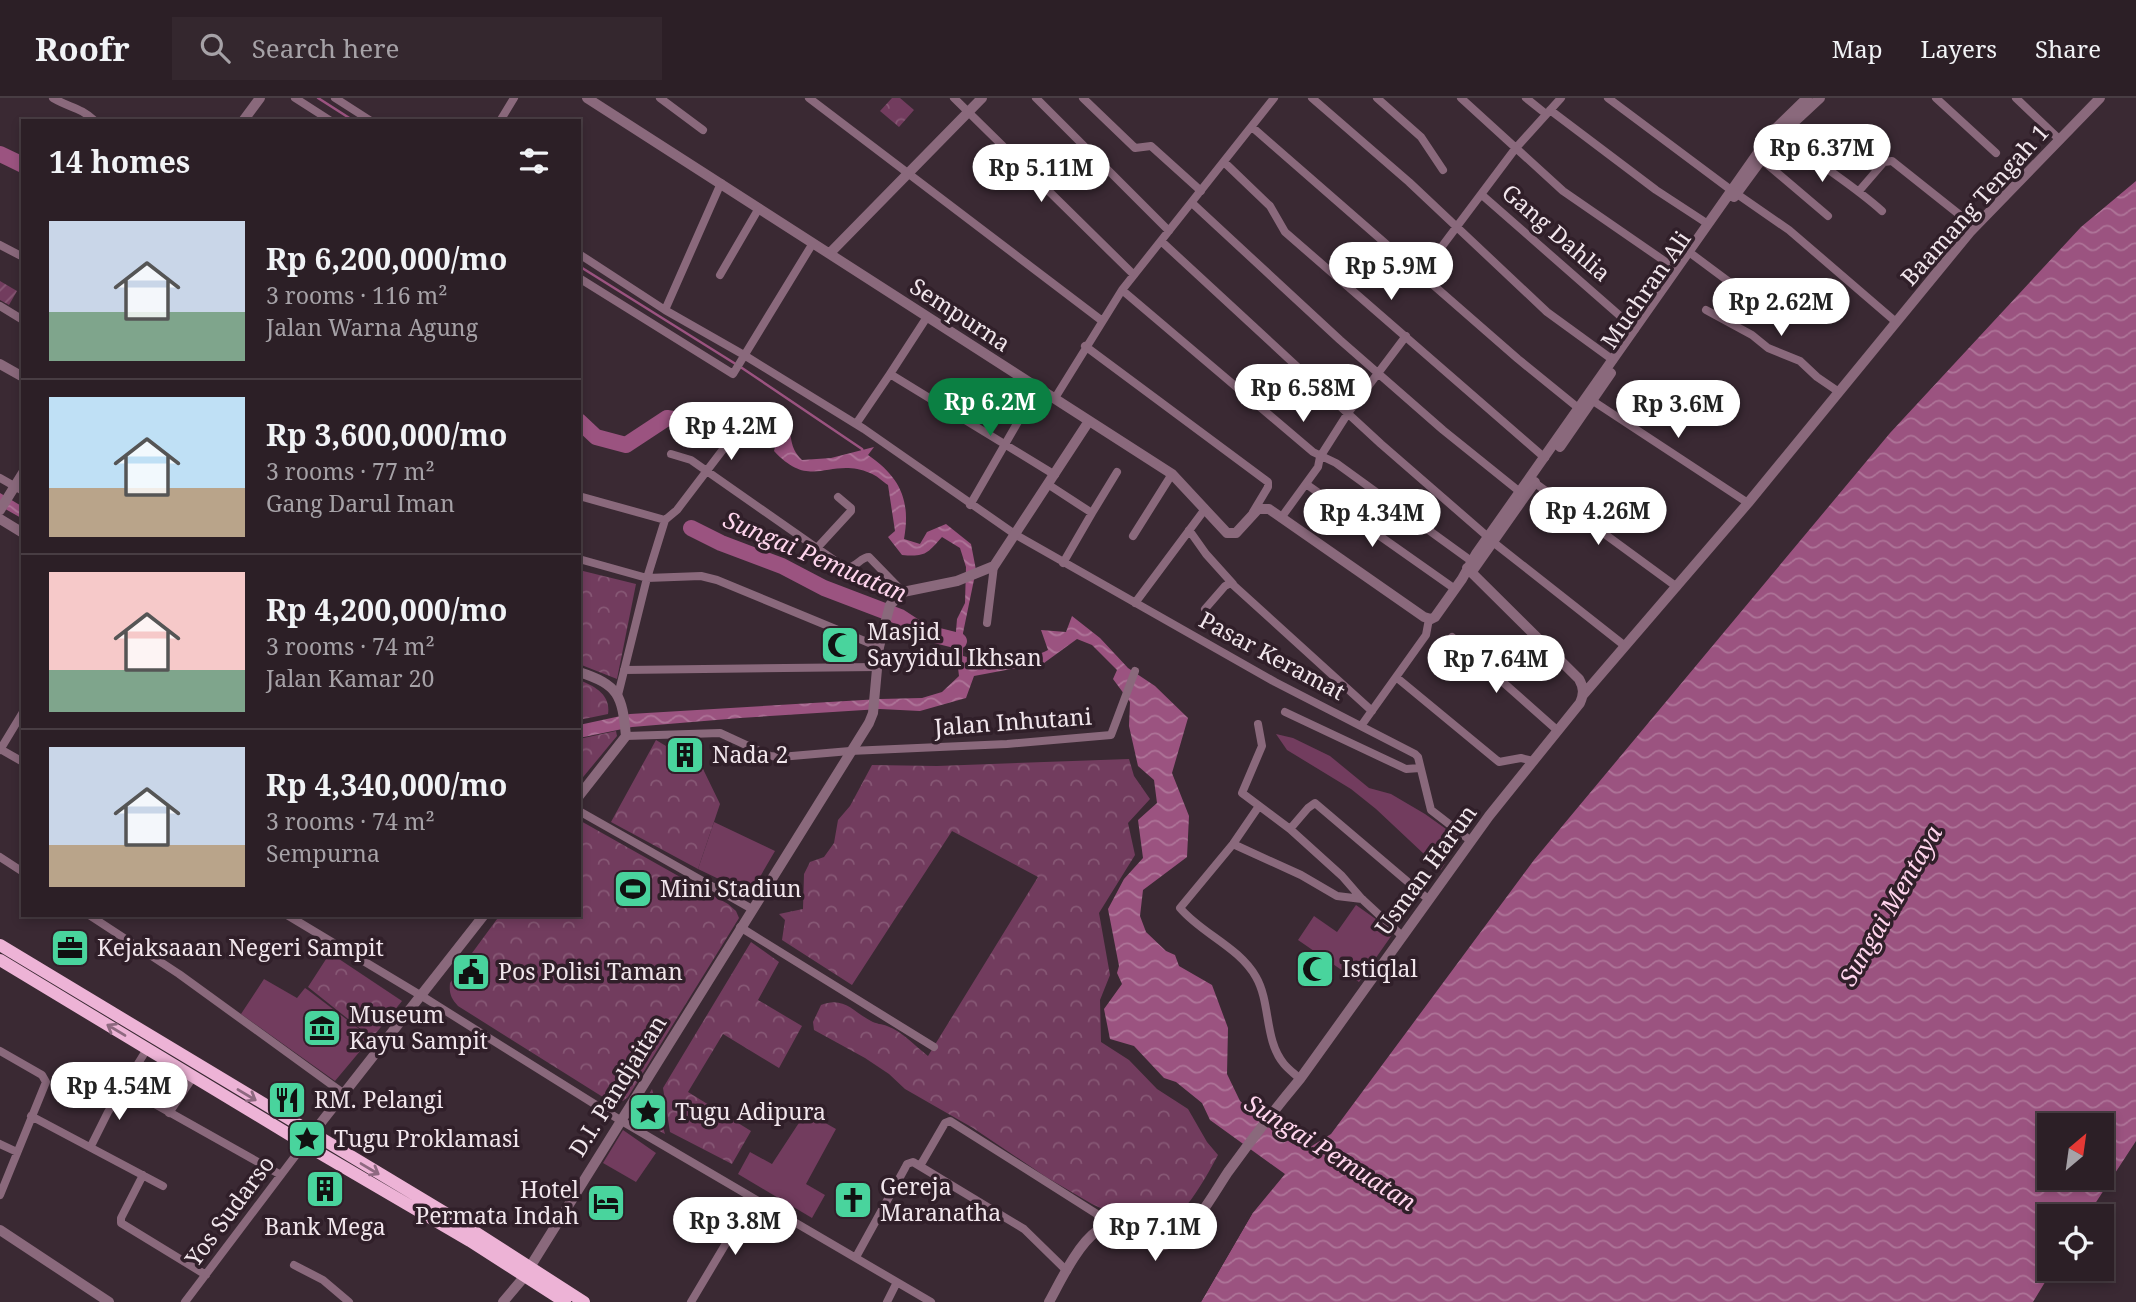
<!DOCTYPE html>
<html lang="en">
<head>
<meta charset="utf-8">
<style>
  :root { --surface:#2c1f26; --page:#34272e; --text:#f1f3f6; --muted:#a6a2a7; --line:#483d43; --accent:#0b8043 }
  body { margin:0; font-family:"Noto Serif",serif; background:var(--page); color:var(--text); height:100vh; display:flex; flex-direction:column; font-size:26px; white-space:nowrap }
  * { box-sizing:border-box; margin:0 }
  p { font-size:23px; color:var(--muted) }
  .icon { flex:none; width:38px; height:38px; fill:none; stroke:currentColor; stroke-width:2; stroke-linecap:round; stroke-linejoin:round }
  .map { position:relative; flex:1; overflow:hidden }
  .side { position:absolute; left:21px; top:21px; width:560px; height:798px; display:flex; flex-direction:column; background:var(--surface); border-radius:0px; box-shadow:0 4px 10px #0003,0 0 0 2px var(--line) }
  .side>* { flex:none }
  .needle { width:46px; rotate:29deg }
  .tools { position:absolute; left:2037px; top:1015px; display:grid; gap:14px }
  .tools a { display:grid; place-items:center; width:77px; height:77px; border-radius:0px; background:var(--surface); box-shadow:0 4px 10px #0003,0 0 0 2px var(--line); font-size:35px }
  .price { position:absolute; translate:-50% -60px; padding:0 16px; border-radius:24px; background:#fff; color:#222; font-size:23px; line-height:46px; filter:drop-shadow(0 2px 4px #0008) }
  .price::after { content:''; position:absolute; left:50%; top:42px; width:21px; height:16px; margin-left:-10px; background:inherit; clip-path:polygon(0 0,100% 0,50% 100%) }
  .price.current { background:var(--accent); color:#fff }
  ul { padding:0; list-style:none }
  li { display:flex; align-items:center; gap:21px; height:175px; padding:0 28px }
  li+li { border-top:2px solid var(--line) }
  li span { display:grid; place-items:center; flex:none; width:196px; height:140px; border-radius:0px; color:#555 }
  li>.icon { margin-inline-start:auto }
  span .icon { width:84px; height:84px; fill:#fffc; stroke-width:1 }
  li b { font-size:30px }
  h2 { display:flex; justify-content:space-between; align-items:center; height:84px; padding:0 28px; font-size:30px }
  header { display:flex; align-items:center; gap:42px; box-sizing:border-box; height:98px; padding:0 35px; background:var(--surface); border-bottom:2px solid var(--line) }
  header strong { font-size:33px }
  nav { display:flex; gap:38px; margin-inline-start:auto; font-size:24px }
  .search { width:490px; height:63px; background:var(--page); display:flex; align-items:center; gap:18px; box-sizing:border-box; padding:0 24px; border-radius:0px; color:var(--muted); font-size:26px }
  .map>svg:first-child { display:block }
</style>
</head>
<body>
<header>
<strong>Roofr</strong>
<div class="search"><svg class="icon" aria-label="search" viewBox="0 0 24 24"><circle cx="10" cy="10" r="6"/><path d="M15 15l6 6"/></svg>Search here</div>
<nav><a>Map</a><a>Layers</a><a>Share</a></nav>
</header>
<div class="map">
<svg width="2136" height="1204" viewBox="0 0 2136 1204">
  <defs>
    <pattern id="forest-crowns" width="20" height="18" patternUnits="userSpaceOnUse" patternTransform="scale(1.75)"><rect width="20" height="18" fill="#723c5e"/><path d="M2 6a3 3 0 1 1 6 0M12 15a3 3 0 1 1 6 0" fill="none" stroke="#875875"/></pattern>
    <pattern id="garden-furrows" width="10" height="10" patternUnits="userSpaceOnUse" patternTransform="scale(1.75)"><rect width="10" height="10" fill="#723c5e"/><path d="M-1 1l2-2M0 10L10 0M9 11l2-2" fill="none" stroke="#875875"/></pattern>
    <pattern id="water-waves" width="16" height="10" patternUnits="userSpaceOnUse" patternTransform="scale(1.75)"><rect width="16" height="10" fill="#9b5380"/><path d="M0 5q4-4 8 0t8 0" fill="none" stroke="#ae7498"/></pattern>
  </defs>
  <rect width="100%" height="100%" fill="#3a2933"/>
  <path fill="#723c5e" d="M1276 636 1293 640 1330 658 1369 690 1391 696 1425 716 1460 741 1441 772 1376 711 1351 691 1287 652Z
    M714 724 775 753 750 796 698 771Z
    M1356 807 1394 834 1359 884 1298 842 1314 818 1337 834Z
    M264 881 297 900 305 890 308 892 371 940 335 983 241 916Z
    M806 1014 836 1031 806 1086 825 1097 812 1120 738 1076 750 1054 772 1066Z
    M623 1032 656 1055 636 1084 603 1065Z"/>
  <path fill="url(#forest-crowns)" d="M892 0H900L914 12 899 29 880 13Z
    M579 472 636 486 617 581 579 566Z
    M579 582C595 588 611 597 608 616L579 622Z
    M616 633 617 638 579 684V641Z
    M656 642 666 648 672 673 703 671 720 706 698 771 611 724Z
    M1129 661 1134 678 1150 701 1128 725 1135 757 1099 815 1110 877 1100 902 1101 944 1129 962 1157 991 1188 1011 1207 1044 1218 1057C1203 1085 1184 1119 1155 1136L1092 1106 1046 1079 973 1030 905 991 889 976 865 960 814 932 813 924 821 907C844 898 852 913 871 923 876 926 882 926 887 928 903 934 915 948 928 958L1038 779 952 733 852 887 782 842 785 822 779 816 803 811 804 776 810 764 824 759 834 745 838 722 850 708 872 667 937 668Z
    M579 722 728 806 736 813 739 820 628 999 623 1003 606 1001 458 908C451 900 449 896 450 885L500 817H579Z
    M751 844 779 864 758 902 802 928 779 970 723 936 688 994 751 1033 732 1066 670 1034 663 990Z
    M330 855 402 903 372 940 308 889Z
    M652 991 665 1036 635 1020Z"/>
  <path fill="url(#garden-furrows)" d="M0 183 17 193 9 207 0 202Z"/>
  <path fill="url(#water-waves)" fill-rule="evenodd" d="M2136 83V1043L2087 1118H2049V1171H2053L2033 1204H1201L1252 1116 1285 1076 1210 1022 1202 1005 1176 984 1164 980 1134 948 1110 941 1104 911 1122 886 1117 875 1119 868 1108 811 1124 781 1143 760 1138 722 1157 705 1154 682 1138 668 1129 628 1130 604 1113 581 1117 572 1092 547 1077 541 1044 565 974 578 966 600 920 613 880 611 740 620 632 629 579 640V627L630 616 880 601 922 600 942 594 959 578 955 545 957 521 965 505 966 469 960 450 942 439C927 456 925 459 902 457L888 439 895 433 888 387C882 383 876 377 870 375 829 358 812 394 774 353L778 338 777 332C753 316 741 319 718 334L681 327 675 330 679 317 708 321 743 315 756 310C766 313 780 317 786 326 794 340 788 348 802 362L831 360 874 349 868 357C900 379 911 402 904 441L920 446 927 434 946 426 971 446 976 472 963 535V558C987 564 1025 564 1048 552L1041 532 1066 534 1072 518 1100 540 1128 570 1155 588 1188 620 1172 675 1189 718 1187 759 1143 792 1140 818 1146 834 1166 853 1175 857 1179 868 1212 887 1228 930 1227 976 1240 1003 1273 1033 1293 1046 1307 1051 1331 1036 1534 762 1890 335 2081 129ZM2049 1027H2102V1080H2049Z
    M0 395 23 409V421L0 408Z"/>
  <path fill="#3a2933" d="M1249 1114 1252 1116 1201 1204H1197Z"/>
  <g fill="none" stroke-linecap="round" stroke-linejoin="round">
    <path stroke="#9b5380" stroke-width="2.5" d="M318 0 354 23
      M579 168 742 270 862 351 863 354"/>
    <path stroke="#9b5380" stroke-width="16" d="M0 56 23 67
      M579 323 596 339 626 347 667 320 697 325
      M691 430 721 445 782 468 824 490 900 519 923 534 959 543"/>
    <path stroke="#8a697c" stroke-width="8" d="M53 0C70 10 80 9 95 23
      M295 0 331 23
      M335 0 371 23
      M660 0 703 32
      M809 0 1101 222
      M954 0 1134 177
      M1036 0 1169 133
      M1083 0 1135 50 1151 48 1201 93
      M1312 0 1409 84 1547 214 1613 262
      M1377 0 1421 39 1443 72
      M1461 0 1563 93 1676 171
      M1526 0 1546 16
      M1608 0 1731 92
      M1936 0 1996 55
      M2016 0 2060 42
      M1550 12 1656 92 1708 126
      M500 23 514 0
      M1252 29 1518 261 1582 313
      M1782 35C1813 64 1850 84 1882 113
      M1762 62 1828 118
      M1224 64 1270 108 1285 134 1545 360
      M1859 93 1884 64 1892 63 1975 129
      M1737 96 1789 132 1896 224
      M1482 97 1635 231
      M1192 105 1340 242 1443 332 1520 394
      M1161 143 1381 346 1488 439
      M0 147 23 159
      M579 156 665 212 744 257 864 331 1016 437 1275 584 1415 656 1418 659 1431 712 1471 743
      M1693 157 1783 224
      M1422 175 1515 51 1561 0
      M720 177 759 110
      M579 180 733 276 813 145
      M1122 192 1313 354 1336 365 1474 465
      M0 208 23 222
      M665 212 721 85
      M1706 212 1752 237 1768 250 1800 263 1817 279 1839 294
      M927 219 890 276 1055 377
      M1085 248 1268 384V389L1253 414
      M1055 300 1122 192 1274 0
      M1593 303 1748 405
      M856 326 890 276
      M671 356 691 362 844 469C855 472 860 459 869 459L903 494
      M0 380 23 393
      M1535 385 1677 489
      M1306 386 1455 491
      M1049 387 1092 415 1117 374
      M579 398 665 422
      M970 407 1038 289
      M1281 420 1318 369 1320 359 1348 315 1406 238
      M665 422 677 412 734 337
      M1189 432 1206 456 1233 486
      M1133 438 1172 376
      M1493 444 1625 548
      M817 450 851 413V410L838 399
      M579 461 647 480 701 478 717 482 879 549
      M1063 465 1092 415
      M1135 505 1205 411
      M1205 511 1225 488 1231 485 1372 613
      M987 525 994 468
      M1452 539 1558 633
      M624 572 877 569
      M1396 579 1499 664 1521 660 1533 663
      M618 597 647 480 665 422
      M1285 614 1406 671 1420 670
      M1258 626 1262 648 1242 695 1290 731 1342 778 1362 801 1402 838
      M1361 628 1426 537 1429 521
      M626 638 720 635 770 658 780 659 850 653 1007 646 1111 637 1135 573
      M0 651 23 664
      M0 652 23 614
      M1259 708 1233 746 1180 810C1202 836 1239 849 1256 879 1271 905 1264 942 1284 966 1289 972 1295 976 1300 981
      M579 713 752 811
      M1290 731 1308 710 1315 705 1428 801
      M1233 746 1301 777 1337 798 1362 801
      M0 759 23 774
      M89 817 179 876 343 995
      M287 817 425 900 620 1022 931 1204
      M740 829 934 949
      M0 953 42 977 46 984 0 1097
      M96 973 281 1077
      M169 1015 193 979
      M31 1018 163 1088
      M0 1046 17 1054
      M91 1048 108 1014 147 951
      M920 1068 945 1025 950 1023 1100 1118 1110 1130
      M143 1077 121 1120V1125L206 1177
      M856 1159 905 1070 907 1066 913 1064 1024 1131 1067 1173
      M294 1167 323 1182 349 1204
      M185 1204 305 1045
      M691 1204 753 1100
      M887 1204 897 1184"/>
    <path stroke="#8a697c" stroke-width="10" d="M587 0 1172 376 1227 435H1236L1258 411H1269L1424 519 1431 521 1435 519 1462 481 1476 456 1774 32 1807 0
      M243 23 260 0
      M1734 99 1778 39 1820 0
      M830 155 982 0
      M0 266 23 279
      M1560 349 1611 275
      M0 412 23 375
      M0 421 23 435
      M1473 472 1535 384
      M579 574C619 587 622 597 626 638L579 698
      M1583 597 1748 405 1970 134 2100 0
      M305 1045 484 817
      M0 1132 109 1204
      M530 1169 869 625 873 615 879 549 890 507 903 494 957 483 994 468 1089 323
      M503 1204 525 1178
      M1049 1204C1060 1184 1078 1146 1097 1133 1124 1116 1144 1164 1176 1142 1196 1128 1214 1095 1228 1074 1251 1042 1275 1011 1300 981L1489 718 1580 605C1584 596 1584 590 1579 581L1467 470"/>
    <path stroke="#edb3d6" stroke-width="12" d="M0 847 447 1116 584 1204
      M0 862 323 1057 470 1143 565 1204"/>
  </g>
  <defs><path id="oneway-shaft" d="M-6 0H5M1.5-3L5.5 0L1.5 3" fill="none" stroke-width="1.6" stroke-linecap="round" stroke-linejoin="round" transform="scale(1.75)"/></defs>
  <g stroke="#8e6980">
    <use href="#oneway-shaft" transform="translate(116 932) rotate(-149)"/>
    <use href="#oneway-shaft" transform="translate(247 997) rotate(31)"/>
    <use href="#oneway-shaft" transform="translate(370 1071) rotate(31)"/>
  </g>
  <defs>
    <g id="mosque-square" transform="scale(2.0125)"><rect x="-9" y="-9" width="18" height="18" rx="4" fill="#49d49d" stroke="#301f29"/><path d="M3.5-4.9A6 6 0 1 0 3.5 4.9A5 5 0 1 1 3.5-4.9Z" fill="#111"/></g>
    <g id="building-square" transform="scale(2.0125)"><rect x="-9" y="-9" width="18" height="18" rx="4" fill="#49d49d" stroke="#301f29"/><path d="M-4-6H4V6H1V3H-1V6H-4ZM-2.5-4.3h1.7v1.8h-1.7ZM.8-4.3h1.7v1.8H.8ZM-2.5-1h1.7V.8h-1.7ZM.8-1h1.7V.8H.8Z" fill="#111"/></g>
    <g id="stadium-square" transform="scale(2.0125)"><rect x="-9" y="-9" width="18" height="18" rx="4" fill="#49d49d" stroke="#301f29"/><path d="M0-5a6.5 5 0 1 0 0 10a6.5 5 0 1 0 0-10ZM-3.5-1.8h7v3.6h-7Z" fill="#111"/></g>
    <g id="office-square" transform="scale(2.0125)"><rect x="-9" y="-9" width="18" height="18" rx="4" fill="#49d49d" stroke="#301f29"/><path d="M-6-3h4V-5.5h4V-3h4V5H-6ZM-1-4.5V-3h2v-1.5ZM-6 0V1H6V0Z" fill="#111"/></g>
    <g id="civic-square" transform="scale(2.0125)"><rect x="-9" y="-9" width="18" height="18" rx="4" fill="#49d49d" stroke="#301f29"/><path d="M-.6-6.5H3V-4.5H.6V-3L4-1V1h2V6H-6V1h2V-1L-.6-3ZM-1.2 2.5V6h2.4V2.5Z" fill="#111"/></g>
    <g id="museum-square" transform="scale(2.0125)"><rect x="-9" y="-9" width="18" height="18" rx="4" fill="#49d49d" stroke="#301f29"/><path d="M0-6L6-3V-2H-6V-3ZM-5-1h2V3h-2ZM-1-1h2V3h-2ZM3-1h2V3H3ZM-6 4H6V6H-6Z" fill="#111"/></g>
    <g id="restaurant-square" transform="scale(2.0125)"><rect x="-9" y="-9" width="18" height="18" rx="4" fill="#49d49d" stroke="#301f29"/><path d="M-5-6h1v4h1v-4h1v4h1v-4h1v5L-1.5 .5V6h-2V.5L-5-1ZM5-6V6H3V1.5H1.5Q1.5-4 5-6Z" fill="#111"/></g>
    <g id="sight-square" transform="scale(2.0125)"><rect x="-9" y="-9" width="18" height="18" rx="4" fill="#49d49d" stroke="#301f29"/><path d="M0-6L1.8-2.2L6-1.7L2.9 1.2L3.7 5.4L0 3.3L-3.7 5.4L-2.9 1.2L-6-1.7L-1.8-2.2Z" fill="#111"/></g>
    <g id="church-square" transform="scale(2.0125)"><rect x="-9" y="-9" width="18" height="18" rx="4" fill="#49d49d" stroke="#301f29"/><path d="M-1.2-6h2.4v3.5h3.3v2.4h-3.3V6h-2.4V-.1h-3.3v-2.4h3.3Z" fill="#111"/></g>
    <g id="hotel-square" transform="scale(2.0125)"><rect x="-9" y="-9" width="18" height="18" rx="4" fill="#49d49d" stroke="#301f29"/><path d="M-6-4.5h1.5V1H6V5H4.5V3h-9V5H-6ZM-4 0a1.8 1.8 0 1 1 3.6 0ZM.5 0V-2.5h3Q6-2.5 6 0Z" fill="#111"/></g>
  </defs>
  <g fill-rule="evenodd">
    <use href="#mosque-square" x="840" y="547"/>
    <use href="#building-square" x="685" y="657"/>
    <use href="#stadium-square" x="633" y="791"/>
    <use href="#office-square" x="70" y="850"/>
    <use href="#mosque-square" x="1315" y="871"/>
    <use href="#civic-square" x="471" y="874"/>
    <use href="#museum-square" x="322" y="930"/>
    <use href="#restaurant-square" x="287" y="1002"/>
    <use href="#sight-square" x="648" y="1014"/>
    <use href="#sight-square" x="307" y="1041"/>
    <use href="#building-square" x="325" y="1091"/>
    <use href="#church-square" x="853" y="1102"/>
    <use href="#hotel-square" x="606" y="1105"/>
  </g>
  <g text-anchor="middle" stroke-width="7" stroke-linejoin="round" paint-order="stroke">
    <g font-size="23" fill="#f1e6ec" stroke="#301f29">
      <text transform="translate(1975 107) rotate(-48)" y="8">Baamang Tengah 1</text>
      <text transform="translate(1556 135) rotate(41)" y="8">Gang Dahlia</text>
      <text transform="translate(1646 192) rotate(-55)" y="8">Muchran Ali</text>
      <text transform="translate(960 217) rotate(33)" y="8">Sempurna</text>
      <text transform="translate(1272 558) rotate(28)" y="8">Pasar Keramat</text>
      <text transform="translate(1013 624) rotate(-4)" y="8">Jalan Inhutani</text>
      <text transform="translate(1426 772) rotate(-54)" y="8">Usman Harun</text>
      <text transform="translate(618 988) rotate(-58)" y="8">D.I. Pandjaitan</text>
      <text transform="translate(230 1113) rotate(-53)" y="8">Yos Sudarso</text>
    </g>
    <g font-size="23" fill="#f1e6ec" stroke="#301f29" text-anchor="start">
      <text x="867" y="542">Masjid<tspan x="867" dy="26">Sayyidul Ikhsan</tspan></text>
      <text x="712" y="665">Nada 2</text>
      <text x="660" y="799">Mini Stadiun</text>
      <text x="97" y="858">Kejaksaaan Negeri Sampit</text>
      <text x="1342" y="879">Istiqlal</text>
      <text x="498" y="882">Pos Polisi Taman</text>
      <text x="349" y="925">Museum<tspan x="349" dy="26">Kayu Sampit</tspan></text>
      <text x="314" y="1010">RM. Pelangi</text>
      <text x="675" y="1022">Tugu Adipura</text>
      <text x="334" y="1049">Tugu Proklamasi</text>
      <text x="880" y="1097">Gereja<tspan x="880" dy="26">Maranatha</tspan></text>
      <text x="579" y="1100" text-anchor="end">Hotel<tspan x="579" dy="26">Permata Indah</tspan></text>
      <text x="325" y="1137" text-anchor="middle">Bank Mega</text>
    </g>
    <g font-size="24" font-style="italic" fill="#ffd5ed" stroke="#301f29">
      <text transform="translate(815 459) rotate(23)" y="8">Sungai Pemuatan</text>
      <text transform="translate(1891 808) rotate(-60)" y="8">Sungai Mentaya</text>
      <text transform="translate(1330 1055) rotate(32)" y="8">Sungai Pemuatan</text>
    </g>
  </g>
</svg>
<div class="tools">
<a><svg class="needle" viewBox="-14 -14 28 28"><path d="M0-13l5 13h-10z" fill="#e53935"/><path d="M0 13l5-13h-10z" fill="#a6a2a7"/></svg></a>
<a><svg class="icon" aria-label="locate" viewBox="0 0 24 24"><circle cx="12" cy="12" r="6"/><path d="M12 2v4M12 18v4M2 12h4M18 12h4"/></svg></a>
</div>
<b class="price" style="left:1822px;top:86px">Rp 6.37M</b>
<b class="price" style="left:1041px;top:106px">Rp 5.11M</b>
<b class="price" style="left:1391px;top:204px">Rp 5.9M</b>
<b class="price" style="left:1781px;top:240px">Rp 2.62M</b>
<b class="price" style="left:1303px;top:326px">Rp 6.58M</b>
<b class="price current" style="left:990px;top:340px">Rp 6.2M</b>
<b class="price" style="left:1678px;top:342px">Rp 3.6M</b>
<b class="price" style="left:731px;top:364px">Rp 4.2M</b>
<b class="price" style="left:1598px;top:449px">Rp 4.26M</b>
<b class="price" style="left:1372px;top:451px">Rp 4.34M</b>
<b class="price" style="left:1496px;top:597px">Rp 7.64M</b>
<b class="price" style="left:119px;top:1024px">Rp 4.54M</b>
<b class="price" style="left:735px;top:1159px">Rp 3.8M</b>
<b class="price" style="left:1155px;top:1165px">Rp 7.1M</b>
<section class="side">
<h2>14 homes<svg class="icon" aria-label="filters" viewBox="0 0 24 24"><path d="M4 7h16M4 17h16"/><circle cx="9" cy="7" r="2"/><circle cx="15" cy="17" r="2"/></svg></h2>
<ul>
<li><span style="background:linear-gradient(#c9d6e8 65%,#7fa58c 0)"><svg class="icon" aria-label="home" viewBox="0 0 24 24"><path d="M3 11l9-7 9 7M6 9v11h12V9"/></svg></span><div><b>Rp 6,200,000/mo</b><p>3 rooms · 116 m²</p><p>Jalan Warna Agung</p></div></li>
<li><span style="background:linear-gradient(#bfe0f5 65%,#b9a48a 0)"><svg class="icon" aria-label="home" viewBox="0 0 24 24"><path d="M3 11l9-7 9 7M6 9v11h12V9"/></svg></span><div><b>Rp 3,600,000/mo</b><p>3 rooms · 77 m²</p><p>Gang Darul Iman</p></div></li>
<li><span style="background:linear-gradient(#f6c9c9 70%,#7fa58c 0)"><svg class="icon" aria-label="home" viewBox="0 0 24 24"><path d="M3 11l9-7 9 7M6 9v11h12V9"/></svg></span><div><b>Rp 4,200,000/mo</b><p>3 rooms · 74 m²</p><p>Jalan Kamar 20</p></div></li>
<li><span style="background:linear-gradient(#c9d6e8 70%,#b9a48a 0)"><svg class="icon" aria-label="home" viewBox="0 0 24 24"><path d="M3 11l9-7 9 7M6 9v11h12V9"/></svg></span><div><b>Rp 4,340,000/mo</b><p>3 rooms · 74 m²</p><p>Sempurna</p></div></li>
</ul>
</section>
</div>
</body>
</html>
